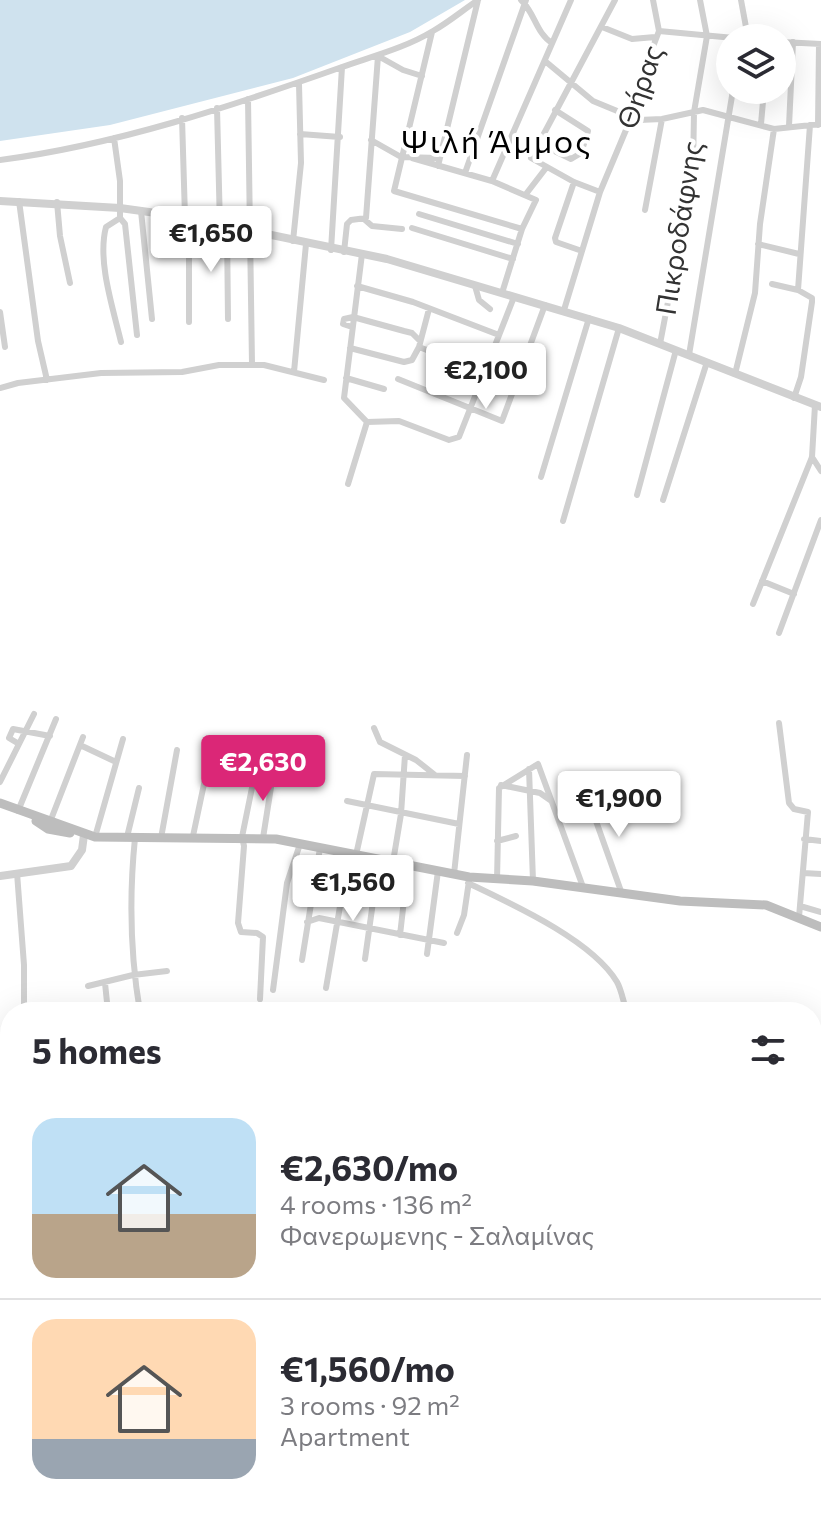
<!DOCTYPE html>
<html lang="en">
<head>
<meta charset="utf-8">
<style>
  :root { --surface:#fff; --page:#f7f7f7; --text:#2b2b33; --muted:#7c7c81; --line:#e1e1e2; --accent:#db2777 }
  body { margin:0; font-family:Commissioner,sans-serif; background:var(--page); color:var(--text); height:100vh; display:flex; flex-direction:column; font-size:30px; white-space:nowrap }
  * { box-sizing:border-box; margin:0 }
  p { font-size:26px; color:var(--muted) }
  .icon { flex:none; width:44px; height:44px; fill:none; stroke:currentColor; stroke-width:2; stroke-linecap:round; stroke-linejoin:round }
  .map { position:relative; flex:1; overflow:hidden }
  .details { position:absolute; left:0px; top:1002px; width:822px; height:514px; display:flex; flex-direction:column; background:var(--surface); border-radius:32px 32px 0 0; box-shadow:0 8px 32px #0002 }
  .details>* { flex:none }
  .tools { position:absolute; left:716px; top:24px; display:grid; gap:16px }
  .tools a { display:grid; place-items:center; width:80px; height:80px; border-radius:50%; background:var(--surface); box-shadow:0 8px 32px #0002; font-size:40px }
  .price { position:absolute; translate:-50% -68px; padding:0 18px; border-radius:8px; background:#fff; color:#222; font-size:26px; line-height:52px; filter:drop-shadow(0 2px 4px #0008) }
  .price::after { content:''; position:absolute; left:50%; top:48px; width:24px; height:18px; margin-left:-12px; background:inherit; clip-path:polygon(0 0,100% 0,50% 100%) }
  .price.on { background:var(--accent); color:#fff }
  ul { padding:0; list-style:none }
  li { display:flex; align-items:center; gap:24px; height:200px; padding:0 32px }
  li+li { border-top:2px solid var(--line) }
  li span { display:grid; place-items:center; flex:none; width:224px; height:160px; border-radius:24px; color:#555 }
  li>.icon { margin-inline-start:auto }
  span .icon { width:96px; height:96px; fill:#fffc; stroke-width:1 }
  li b { font-size:34px }
  h2 { display:flex; justify-content:space-between; align-items:center; height:96px; padding:0 32px; font-size:34px }
  .map>svg:first-child { display:block }
</style>
</head>
<body>
<div class="map">
<svg width="821" height="1515" viewBox="0 0 821 1515">
  <rect width="100%" height="100%" fill="#fff"/>
  <path fill="#cfe2ee" d="M0 0H465L410 32 293 78 110 125 0 141Z"/>
  <g fill="none" stroke-linecap="round" stroke-linejoin="round">
    <path stroke="#d0d0d0" stroke-width="6" d="M521 0C535 13 536 33 552 43
      M741 0 748 38
      M602 27 632 39 655 37
      M659 31 734 38
      M432 32 394 191 522 229
      M782 42 821 44
      M545 61 593 101 639 120 662 119 703 110 774 129 821 124
      M248 99 252 364
      M217 108 220 227
      M182 118 185 217
      M761 124 764 90
      M818 125 819 44
      M789 126 793 42
      M300 134 340 137
      M114 138 120 181V218L106 227C97 261 113 308 121 342
      M371 140 401 157 439 158
      M538 143 571 159 581 153 588 131 555 110
      M412 158 492 181 536 200 522 229 502 293
      M0 160C116 145 232 106 342 67 373 56 405 48 433 31 449 22 463 10 478 0
      M438 166 478 0
      M465 173 526 0
      M492 181 571 0
      M574 182 555 238 556 242 582 251
      M600 192 574 182 531 158 615 0
      M526 194 546 168
      M19 201 38 341 47 380
      M57 202 60 236 70 283
      M645 210 662 119
      M141 211 152 319
      M419 214 518 244
      M120 218 125 224 137 335
      M189 218V322
      M364 219 372 226 402 229
      M227 228 228 319
      M412 228 513 259
      M293 241 301 163 299 84
      M758 244 799 254
      M331 250 342 67
      M344 252 347 224 351 220 366 218 378 56 403 70 422 76
      M772 284 798 290
      M357 286 413 302 499 335
      M475 286 479 300 490 309
      M564 310 600 192 631 118 643 73 659 31 653 0
      M0 312 5 347
      M352 327 343 324 344 319 353 317 404 331 412 333 420 341
      M660 344 693 170 694 112 707 36 700 0
      M419 347 484 372
      M350 348 404 362 412 360 419 347 429 309
      M689 355 733 90
      M294 372 306 244
      M735 374 755 293 760 224 774 129
      M346 378 384 389
      M398 379 502 421 545 305
      M0 388 18 383 101 373 182 372 219 365H264L324 380
      M794 398 801 377 812 302V298L798 290 810 125
      M367 422 399 421 449 440 459 437 514 297
      M812 457 821 471
      M541 477 589 318
      M348 484 367 422 344 398 362 254
      M637 495 676 350
      M663 500 707 362
      M563 521 619 328
      M762 581 794 594
      M753 604 812 457 815 405
      M779 633 821 520
      M779 723 789 803 794 809 808 812 799 917
      M374 728 380 742 416 760 435 775
      M19 744 9 738 13 729 50 736
      M80 745 116 762
      M257 763 242 837 244 846 238 923 241 932 257 933 263 937 260 999
      M529 769 533 881
      M0 782 34 714
      M501 785 540 793 550 800
      M586 793 622 894
      M347 801 459 824
      M18 811 56 719
      M50 822 83 737
      M193 836 211 751
      M95 837 123 739
      M127 837 139 788
      M135 838C129 897 130 953 140 1012
      M161 838 177 750
      M263 838 272 781
      M804 839 821 841
      M497 841 516 836
      M356 855 374 774 465 776
      M393 862 401 814 405 755
      M17 873 24 965V1012
      M803 873 821 874
      M454 874 467 755
      M497 880 499 788 538 764 583 887
      M468 883C512 904 592 940 617 982 622 991 623 1002 627 1012
      M800 906 821 912
      M307 922 319 918 444 943
      M457 933 464 915 469 881
      M400 935 408 865
      M427 954 438 871
      M365 959 379 859
      M302 960 320 848
      M105 983 108 1012
      M88 986 133 975 167 971
      M326 988 349 854
      M273 990 287 883 300 844
      M145 1012 170 1009
      M0 1037 10 1033
      M812 1268 821 1271
      M409 1506 410 1515
      M447 1506 448 1515
      M537 1506 539 1515
      M744 1506 750 1515
      M37 1515 39 1506
      M119 1515 121 1506
      M304 1515 306 1506
      M549 1515 576 1507 596 1515
      M778 1515V1513"/>
    <path stroke="#d0d0d0" stroke-width="8" d="M0 201 120 208 185 217 387 259 619 328 821 407
      M0 876 71 866 82 850 84 835"/>
    <path stroke="#bdbdbd" stroke-width="9" d="M0 803 95 837 276 839 469 877 533 881 680 901 766 905 821 927
      M36 821 48 829 70 833"/>
  </g>
  <g text-anchor="middle" stroke-width="8" stroke-linejoin="round" paint-order="stroke">
    <g font-size="28" fill="#333" stroke="#fff">
      <text transform="translate(640 87) rotate(-71)" y="10">Θήρας</text>
      <text transform="translate(679 228) rotate(-81)" y="10">Πικροδάφνης</text>
    </g>
    <g font-size="32" letter-spacing="2" fill="#000" stroke="#fff">
      <text x="497" y="153">Ψιλή Άμμος</text>
    </g>
  </g>
</svg>
<div class="tools">
<a><svg class="icon" aria-label="layers" viewBox="0 0 24 24"><path d="M12 4l9 5-9 5-9-5zM3 14l9 5 9-5"/></svg></a>
</div>
<b class="price" style="left:211px;top:274px">€1,650</b>
<b class="price" style="left:486px;top:411px">€2,100</b>
<b class="price on" style="left:263px;top:803px">€2,630</b>
<b class="price" style="left:619px;top:839px">€1,900</b>
<b class="price" style="left:353px;top:923px">€1,560</b>
<section class="details">
<h2>5 homes<svg class="icon" aria-label="filters" viewBox="0 0 24 24"><path d="M4 7h16M4 17h16"/><circle cx="9" cy="7" r="2"/><circle cx="15" cy="17" r="2"/></svg></h2>
<ul>
<li><span style="background:linear-gradient(#bfe0f5 60%,#b9a48a 0)"><svg class="icon" aria-label="home" viewBox="0 0 24 24"><path d="M3 11l9-7 9 7M6 9v11h12V9"/></svg></span><div><b>€2,630/mo</b><p>4 rooms · 136 m²</p><p>Φανερωμενης - Σαλαμίνας</p></div></li>
<li><span style="background:linear-gradient(#ffd9b3 75%,#9aa5b1 0)"><svg class="icon" aria-label="home" viewBox="0 0 24 24"><path d="M3 11l9-7 9 7M6 9v11h12V9"/></svg></span><div><b>€1,560/mo</b><p>3 rooms · 92 m²</p><p>Apartment</p></div></li>
</ul>
</section>
</div>
</body>
</html>
